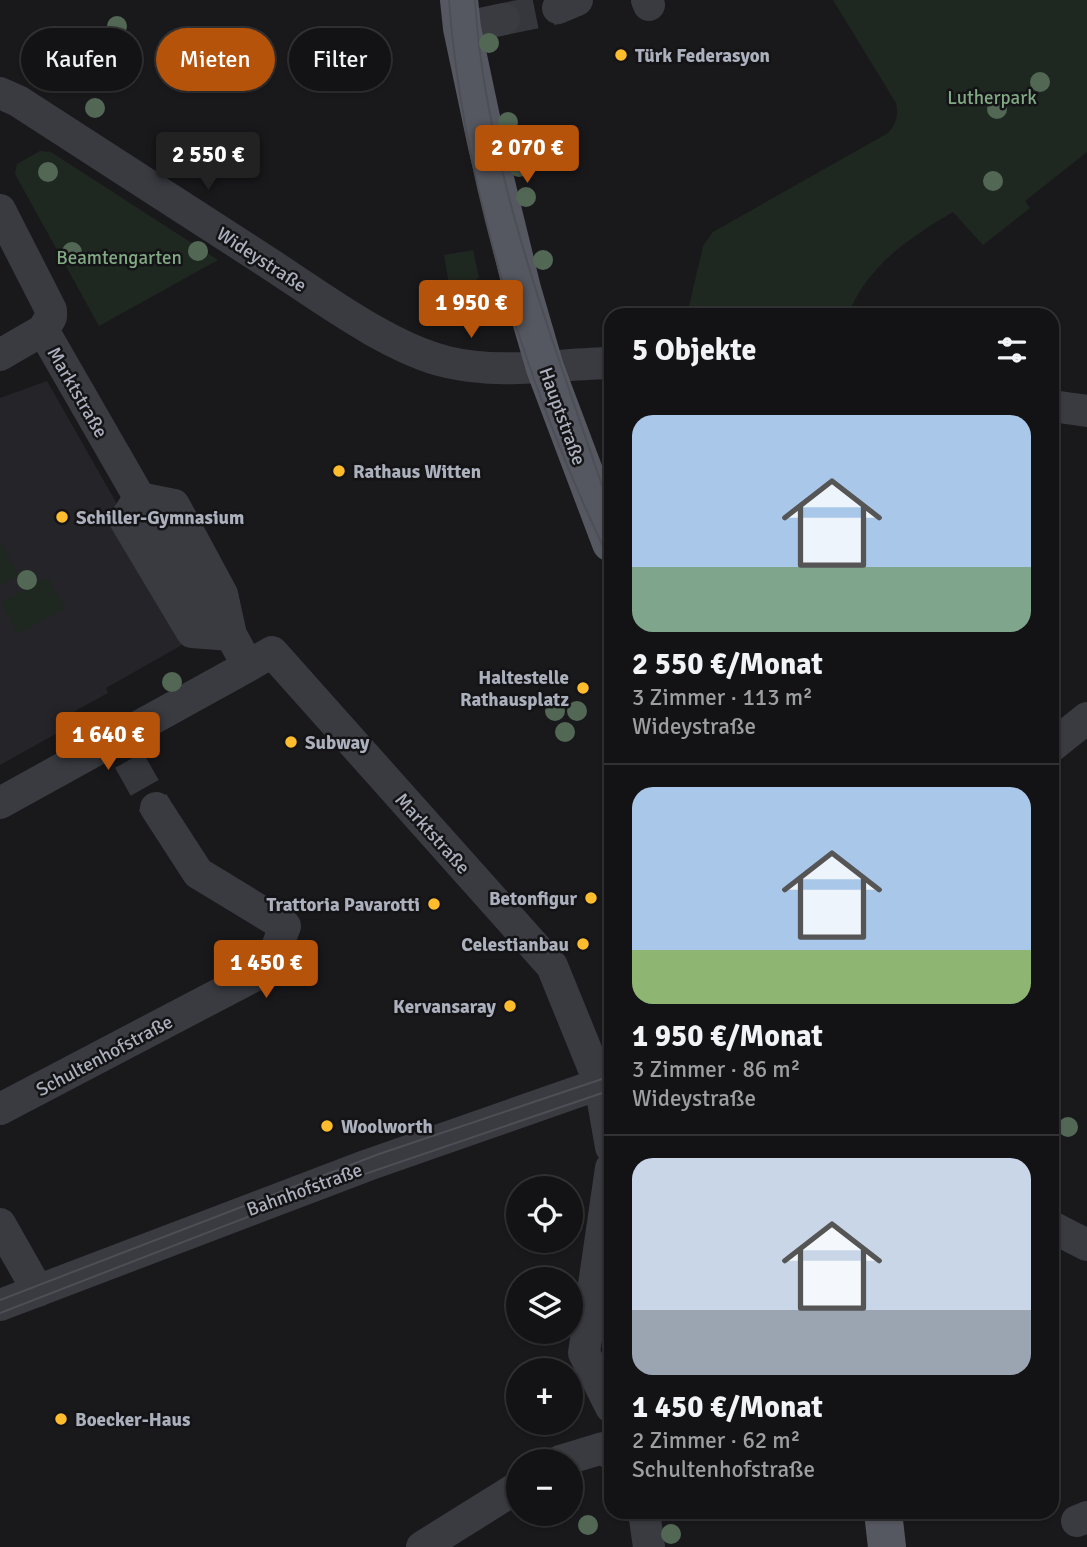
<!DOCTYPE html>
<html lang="de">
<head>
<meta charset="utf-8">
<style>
  :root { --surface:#131315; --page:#202022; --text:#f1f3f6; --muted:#9d9ea0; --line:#323234; --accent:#b45309 }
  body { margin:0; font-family:Signika,sans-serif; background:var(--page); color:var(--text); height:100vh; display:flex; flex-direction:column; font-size:26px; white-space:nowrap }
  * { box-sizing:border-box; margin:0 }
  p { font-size:23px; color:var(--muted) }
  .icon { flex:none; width:38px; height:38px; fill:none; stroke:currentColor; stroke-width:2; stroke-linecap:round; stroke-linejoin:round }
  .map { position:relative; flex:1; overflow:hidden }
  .sheet { position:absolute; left:604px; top:308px; width:455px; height:1211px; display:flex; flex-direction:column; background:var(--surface); border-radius:21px; box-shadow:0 2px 5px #0004,0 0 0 2px var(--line) }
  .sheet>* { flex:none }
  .guide { position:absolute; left:21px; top:28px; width:478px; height:63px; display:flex; gap:14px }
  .controls { position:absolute; left:506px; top:1176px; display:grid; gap:14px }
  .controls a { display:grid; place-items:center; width:77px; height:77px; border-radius:50%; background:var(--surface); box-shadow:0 2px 5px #0004,0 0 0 2px var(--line); font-size:35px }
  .price { position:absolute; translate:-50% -60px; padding:0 16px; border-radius:7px; background:var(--accent); color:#fff; font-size:23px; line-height:46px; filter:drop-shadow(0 2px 4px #0008) }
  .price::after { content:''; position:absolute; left:50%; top:42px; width:21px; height:16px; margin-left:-10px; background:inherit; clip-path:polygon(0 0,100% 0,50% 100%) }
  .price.selected { background:#222; color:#fff }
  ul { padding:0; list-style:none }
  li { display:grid; align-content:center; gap:14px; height:371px; padding:0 28px }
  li+li { border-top:2px solid var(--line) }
  li span { display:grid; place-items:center; height:217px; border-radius:21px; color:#555 }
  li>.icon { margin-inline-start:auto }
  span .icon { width:126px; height:126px; fill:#fffc; stroke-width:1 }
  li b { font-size:30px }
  h2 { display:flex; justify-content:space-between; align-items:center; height:84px; padding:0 28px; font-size:30px }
  .chip { padding:0 24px; border-radius:32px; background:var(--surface); box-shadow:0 2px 5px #0004,0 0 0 2px var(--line); font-size:24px; line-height:63px }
  .chip.selected { background:var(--accent); color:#fff }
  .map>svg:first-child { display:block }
</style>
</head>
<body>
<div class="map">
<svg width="1087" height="1547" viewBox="0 0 1087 1547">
  <rect width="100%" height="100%" fill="#19191c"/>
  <path fill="#252529" d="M47 381 192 636 189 641 106 688 108 693 75 711 79 721 0 765V398Z"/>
  <path fill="#1f2820" d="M833 0H1087V152L1025 201 1030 208 983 245 953 212C909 238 867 266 848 315H687L703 246 713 232 888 133C896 124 899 115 896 103Z
    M40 151 51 152 218 260 99 326 15 174 17 164Z
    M473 250 479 277 475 281 449 285 444 255Z
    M2 544 19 575 0 586V545Z
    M47 577 65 608 18 634 1 603Z"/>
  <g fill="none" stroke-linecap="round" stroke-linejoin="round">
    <path stroke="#36373c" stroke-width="32" stroke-dasharray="32 16" stroke-linecap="butt" d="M504 19 558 8
      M129 760 156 808"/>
    <path stroke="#3a3b41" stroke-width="32" d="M647 0 649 5
      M558 8 577 0
      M462 28 504 19
      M0 93 18 101C101 155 184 208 267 262 318 295 388 348 447 362 501 375 556 364 611 363
      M0 210 51 310V317L43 330 204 610
      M0 355 43 330
      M1052 406 1087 411
      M139 498 174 505 222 594 231 635 248 666 272 652 552 966 600 1084 611 1147
      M139 498 125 520 192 632 231 635
      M1052 746 1087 718
      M0 803 248 666
      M0 1109 269 968 285 926 198 873 156 808
      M611 1168 584 1353 611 1407
      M0 1224 38 1291
      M1052 1227 1087 1245
      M0 1305 368 1165 611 1080
      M560 1461 603 1448 611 1454
      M644 1512 649 1547
      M1077 1521 1087 1517
      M422 1547 518 1487"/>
    <path stroke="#565861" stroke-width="38" d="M459 0 462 28 487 146 522 289 545 368 611 543
      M883 1512 887 1547"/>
    <path stroke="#4d4f56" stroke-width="2" d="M449 0C463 188 529 394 611 563
      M475 0C485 171 557 350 611 512
      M0 1300 379 1154 611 1076
      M0 1313 312 1192 611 1090"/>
  </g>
  <g fill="#526855">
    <circle cx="117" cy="26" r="10"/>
    <circle cx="489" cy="43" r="10"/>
    <circle cx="253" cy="47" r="10"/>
    <circle cx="46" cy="54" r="10"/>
    <circle cx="1040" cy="82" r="10"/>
    <circle cx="95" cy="108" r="10"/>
    <circle cx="997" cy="109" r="10"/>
    <circle cx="508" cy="122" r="10"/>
    <circle cx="519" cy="167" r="10"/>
    <circle cx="48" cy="172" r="10"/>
    <circle cx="993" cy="181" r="10"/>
    <circle cx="526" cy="197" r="10"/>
    <circle cx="198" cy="251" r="10"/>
    <circle cx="72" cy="252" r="10"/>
    <circle cx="543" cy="260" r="10"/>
    <circle cx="27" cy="580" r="10"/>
    <circle cx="172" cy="682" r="10"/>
    <circle cx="555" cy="711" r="10"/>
    <circle cx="577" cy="711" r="10"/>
    <circle cx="565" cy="732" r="10"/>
    <circle cx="1068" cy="1127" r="10"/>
    <circle cx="588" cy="1525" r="10"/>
    <circle cx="671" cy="1534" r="10"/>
  </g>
  <g fill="#ffbd2e" stroke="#141417" stroke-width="2.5">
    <circle cx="621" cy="55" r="7"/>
    <circle cx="339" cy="471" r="7"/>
    <circle cx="62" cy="517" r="7"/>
    <circle cx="583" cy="688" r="7"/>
    <circle cx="291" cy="742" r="7"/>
    <circle cx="591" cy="898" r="7"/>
    <circle cx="434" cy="904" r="7"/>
    <circle cx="583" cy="944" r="7"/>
    <circle cx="510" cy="1006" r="7"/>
    <circle cx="327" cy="1126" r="7"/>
    <circle cx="61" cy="1419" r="7"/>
  </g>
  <g text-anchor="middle" stroke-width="5" stroke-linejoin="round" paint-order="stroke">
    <g font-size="19" font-weight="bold" fill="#abb0bc" stroke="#141417" text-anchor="start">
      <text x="635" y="62">Türk Federasyon</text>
      <text x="353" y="478">Rathaus Witten</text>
      <text x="76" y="524">Schiller-Gymnasium</text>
      <text x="569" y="684" text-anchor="end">Haltestelle<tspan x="569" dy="22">Rathausplatz</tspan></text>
      <text x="305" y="749">Subway</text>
      <text x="577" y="905" text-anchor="end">Betonfigur</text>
      <text x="420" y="911" text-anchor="end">Trattoria Pavarotti</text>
      <text x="569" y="951" text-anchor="end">Celestianbau</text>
      <text x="496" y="1013" text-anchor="end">Kervansaray</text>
      <text x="341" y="1133">Woolworth</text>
      <text x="75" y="1426">Boecker-Haus</text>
    </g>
    <g font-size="19" fill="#81a984" stroke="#141417">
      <text x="992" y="104">Lutherpark</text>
      <text x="119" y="264">Beamtengarten</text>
    </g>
    <g font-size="19" fill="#abb0bc" stroke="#141417">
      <text transform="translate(262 259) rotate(33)" y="7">Wideystraße</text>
      <text transform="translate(78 392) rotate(60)" y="7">Marktstraße</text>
      <text transform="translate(563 416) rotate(70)" y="7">Hauptstraße</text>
      <text transform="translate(433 833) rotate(48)" y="7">Marktstraße</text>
      <text transform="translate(104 1055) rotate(-28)" y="7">Schultenhofstraße</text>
      <text transform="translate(304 1189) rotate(-20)" y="7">Bahnhofstraße</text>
    </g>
  </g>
</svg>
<div class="controls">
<a><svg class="icon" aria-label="locate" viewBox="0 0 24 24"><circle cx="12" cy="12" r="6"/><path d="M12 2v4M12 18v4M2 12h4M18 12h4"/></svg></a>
<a><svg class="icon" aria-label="layers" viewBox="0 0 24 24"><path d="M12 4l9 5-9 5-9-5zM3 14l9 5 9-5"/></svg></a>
<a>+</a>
<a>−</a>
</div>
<b class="price" style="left:527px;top:185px">2 070 €</b>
<b class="price selected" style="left:208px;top:192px">2 550 €</b>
<b class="price" style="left:471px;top:340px">1 950 €</b>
<b class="price" style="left:108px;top:772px">1 640 €</b>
<b class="price" style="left:266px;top:1000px">1 450 €</b>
<div class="guide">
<a class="chip">Kaufen</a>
<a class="chip selected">Mieten</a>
<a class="chip">Filter</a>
</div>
<section class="sheet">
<h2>5 Objekte<svg class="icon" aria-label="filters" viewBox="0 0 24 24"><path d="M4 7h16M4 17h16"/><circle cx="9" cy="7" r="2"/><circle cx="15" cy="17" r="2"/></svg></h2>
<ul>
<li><span style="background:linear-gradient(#a9c7e8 70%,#7fa58c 0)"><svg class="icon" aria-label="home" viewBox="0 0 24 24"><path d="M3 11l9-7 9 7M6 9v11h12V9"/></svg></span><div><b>2 550 €/Monat</b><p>3 Zimmer · 113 m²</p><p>Wideystraße</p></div></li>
<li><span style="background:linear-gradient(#a9c7e8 75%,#8fb573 0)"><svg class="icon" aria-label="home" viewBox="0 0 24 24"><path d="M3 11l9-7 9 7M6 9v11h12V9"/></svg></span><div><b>1 950 €/Monat</b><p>3 Zimmer · 86 m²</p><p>Wideystraße</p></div></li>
<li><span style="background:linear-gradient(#c9d6e8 70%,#9aa5b1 0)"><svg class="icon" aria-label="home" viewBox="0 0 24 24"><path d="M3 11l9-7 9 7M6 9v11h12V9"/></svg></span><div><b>1 450 €/Monat</b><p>2 Zimmer · 62 m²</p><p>Schultenhofstraße</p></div></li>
</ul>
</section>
</div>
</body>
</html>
